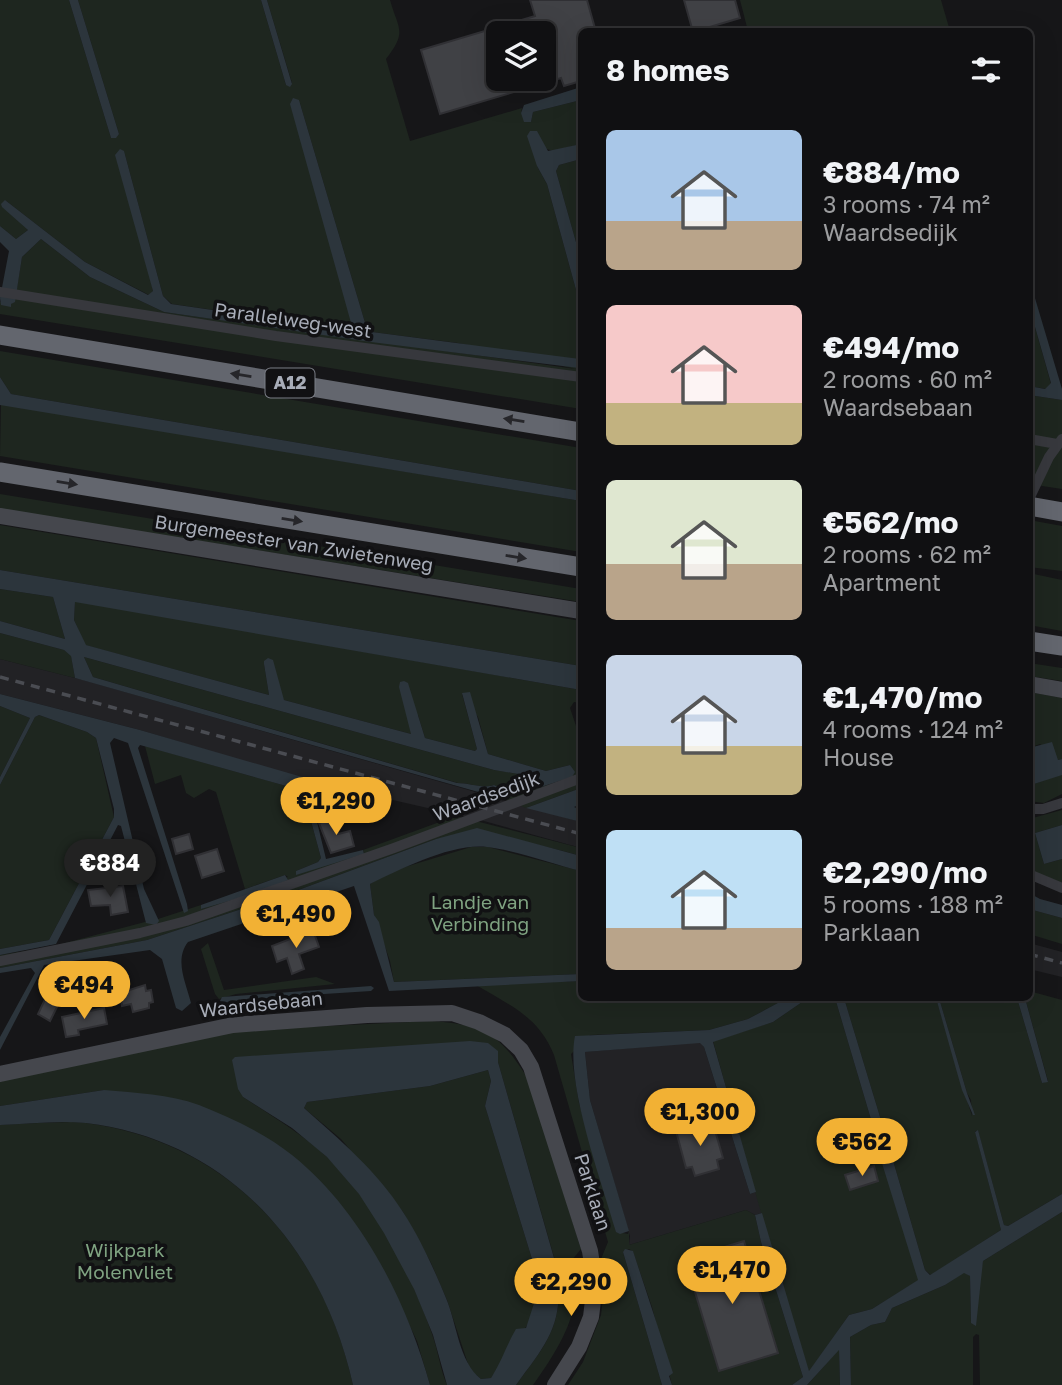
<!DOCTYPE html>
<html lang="en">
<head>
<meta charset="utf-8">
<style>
  :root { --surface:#101012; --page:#1e1e20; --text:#f1f3f6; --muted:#9c9d9f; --line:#303032; --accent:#f2b134 }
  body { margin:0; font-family:"Golos Text",sans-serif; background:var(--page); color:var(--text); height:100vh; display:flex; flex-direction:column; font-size:26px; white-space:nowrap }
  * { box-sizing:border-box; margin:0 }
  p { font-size:23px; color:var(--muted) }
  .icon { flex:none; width:38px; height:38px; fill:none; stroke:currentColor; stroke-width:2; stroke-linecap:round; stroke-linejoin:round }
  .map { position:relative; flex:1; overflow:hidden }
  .side { position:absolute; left:578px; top:28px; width:455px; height:973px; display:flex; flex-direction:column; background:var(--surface); border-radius:10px; box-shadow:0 7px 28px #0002,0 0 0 2px var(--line) }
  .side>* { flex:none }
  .tools { position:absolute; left:486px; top:21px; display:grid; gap:14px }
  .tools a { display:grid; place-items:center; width:70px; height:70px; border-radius:10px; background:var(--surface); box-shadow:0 7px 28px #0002,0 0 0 2px var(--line); font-size:35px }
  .price { position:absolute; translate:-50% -60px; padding:0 16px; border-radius:24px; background:var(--accent); color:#111; font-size:23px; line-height:46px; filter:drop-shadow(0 2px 4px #0008) }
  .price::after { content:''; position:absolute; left:50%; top:42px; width:21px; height:16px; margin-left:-10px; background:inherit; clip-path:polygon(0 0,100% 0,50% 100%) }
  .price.active { background:#222; color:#fff }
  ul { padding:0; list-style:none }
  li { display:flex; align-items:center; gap:21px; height:175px; padding:0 28px }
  li span { display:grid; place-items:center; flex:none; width:196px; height:140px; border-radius:10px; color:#555 }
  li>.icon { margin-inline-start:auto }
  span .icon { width:84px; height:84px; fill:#fffc; stroke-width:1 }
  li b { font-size:30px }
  h2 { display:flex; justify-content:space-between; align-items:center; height:84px; padding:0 28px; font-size:30px }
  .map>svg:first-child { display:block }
</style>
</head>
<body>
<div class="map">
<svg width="1062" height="1385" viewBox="0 0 1062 1385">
  <rect width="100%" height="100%" fill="#161618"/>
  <path fill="#222225" d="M0 659 83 680 581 822V848L484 821 306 780 140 730 0 694Z
    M1029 943 1062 952V977L1029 969Z
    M700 1042 704 1047 750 1194 756 1192 762 1213 755 1215 746 1210 629 1245 630 1236 590 1100 585 1052Z"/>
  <path fill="#1e261f" d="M0 0H69L111 138 119 134 78 0H261L286 85 292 83 267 0H390C398 29 408 31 386 59L410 141 522 108 521 113 531 122 533 112 581 100V144L553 151 544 148 537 166 547 184 581 308V409L0 314V302L11 304 15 299 22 257 41 239 90 277 164 312 576 369 458 343 372 332 366 326 299 100 354 330 172 304 163 296 124 151 153 291 149 295 85 262 5 200 28 230 16 239 0 226Z
    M740 0H941L950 31H748Z
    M581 159V260L556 171 559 165Z
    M1029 306 1051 384 1046 389 1029 386Z
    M0 351 581 448V491L11 394 0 377Z
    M1029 395 1062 400V489L1029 484Z
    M1 404 581 501V552L0 456Z
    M0 494 581 589V602L0 509Z
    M1029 520 1062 526V571L1029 567Z
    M0 525 581 621V666L0 570Z
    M1029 573 1062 580V631L1029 625Z
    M0 589 53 597 65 639 0 621Z
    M75 601 581 690V703L574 702 570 708 581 741V788L526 808 503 799 572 777 570 765 546 771 488 754 478 717 462 694 477 749 475 751 425 738 418 715 411 734 284 700 264 664 269 695 85 645 74 620Z
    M0 633 64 650 71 655 75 678 0 659Z
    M84 657 494 770 531 776 532 780 505 790 494 785C483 789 470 783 458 783L93 677Z
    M1029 663 1062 668V681L1029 676Z
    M1029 692 1062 698V759L1058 760 1040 744 1029 748Z
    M0 706 30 718 0 777Z
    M39 715 87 732 96 738 114 817 49 940 0 949V785L35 717Z
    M145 746 297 789 311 821 321 858 318 862 296 871 364 853 363 850 456 816 581 848V856C534 843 485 830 436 839L293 892 147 940 0 968V955L50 947 145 922H156L158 919 201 905V909L288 877 285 875 245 889 216 792 209 789 194 798 186 793 181 775 155 784Z
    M1029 771 1034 784 1062 774V794L1044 803 1029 801Z
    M1062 810V825L1035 833 1044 864 1062 859V883L1036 873 1029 866V819Z
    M471 847H488L581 871V974L394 982 390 961 374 915 370 884 392 871Z
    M1029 909 1062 918V944L1029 934Z
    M208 943 224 990 316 977 335 984 236 994 219 999 215 994 201 949Z
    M581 981V998H787L748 1019 709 1030 590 1035 571 1054 579 1103 617 1232 628 1234 629 1231V1245L746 1210 755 1215 761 1242 803 1377 792 1385H672L652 1307 633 1252 629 1249 623 1252 662 1385H568L583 1362 601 1315 604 1290 601 1259 608 1242 554 1055C538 1016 511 1006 476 985Z
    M1029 991 1062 1000V1194L1008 1226 1004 1225 978 1131H975L1001 1230 931 1275 925 1270 892 1157 882 1160 919 1280 872 1309 849 1315 809 1372 775 1263 713 1041 773 1022 808 998H835L878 1143 887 1140 844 998H936L972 1116 971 1100 967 1093 939 998H1017L1042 1083 1048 1081 1025 998H1029Z
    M431 1021C485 1025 499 1033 528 1079L581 1249 572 1260C586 1308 559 1348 533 1385H516C547 1343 563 1326 558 1271L498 1062V1051L243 1097C272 1116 301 1133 326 1156 375 1203 410 1271 432 1334 438 1350 440 1369 447 1385H430L417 1341 388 1280 104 1090 0 1106V1080L243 1030Z
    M488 1070 491 1081 485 1106 540 1285 530 1321 491 1378 481 1379 470 1370 447 1300 431 1263 403 1212 341 1139 304 1108 307 1102 430 1086Z
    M38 1123C54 1123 71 1121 86 1123 230 1142 323 1248 353 1385H0V1125Z
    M1062 1212V1385H980L979 1335 976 1334 973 1337V1385H851L850 1337 871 1325 885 1322 892 1308 945 1285 964 1272 970 1276 971 1322 983 1261Z
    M839 1349 840 1385H807L809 1383Z"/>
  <path fill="#2c353c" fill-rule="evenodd" d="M69 0H78L119 134 116 138H111Z
    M261 0H267L292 84 290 87 286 85Z
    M581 87V100L533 112 531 122H524L521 113 524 105Z
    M293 98 299 100 366 326 372 332 580 359 579 368 371 342 164 312 90 277 41 239 22 257 15 302 11 304V307L1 305 0 298 9 251 0 242V226L16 239 28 230 2 207 1 204 5 200 85 262 148 295 153 291 115 155 120 149 124 151 163 296 171 304 353 330 290 104Z
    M530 131H537L548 151 581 144V159L559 165 556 171 581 260V308L547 184 537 166 527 136Z
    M1029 278 1062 389V400L1029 395V386L1045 389 1051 383 1029 306Z
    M0 377 11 394 581 491V501L0 405Z
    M0 570 581 666V690L75 602 74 620 86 645 269 695 264 664V661L268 658 273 660 284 700 411 734 399 687 400 682 404 681 408 683 425 738 475 751 477 749 462 693 470 692 488 754 546 771 570 765 575 772 572 777 503 799 75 678 71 656 64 650 0 633V621L65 639 53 597 0 589ZM84 657 494 770 530 776 532 780 505 790 494 785C483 789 470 783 457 783L93 677Z
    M0 694 140 730 371 797 367 804 310 793 326 859 363 850 364 854 296 875V871L318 862 321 858 311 821 297 789 140 745 138 748 187 904 188 911 184 913 128 743 114 738 110 743 144 889 159 921 156 925 146 923 121 826 118 825 56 944 0 955V949L49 940 114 817V809L96 738 87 732 39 715 35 717 0 785V777L30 718 0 706Z
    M1052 742 1058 760 1062 759V775L1034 784 1029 771V748Z
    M581 788V804L574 807 581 810V822L526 808Z
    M1062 825V859L1044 864 1035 833Z
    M477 828 581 856V871C553 864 515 850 487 847 452 843 401 869 370 884L374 915 379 922 394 982 581 974V981L389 991 354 886 188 942C174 960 186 983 191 1003L182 1011 176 1008 162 959 150 950 44 965 0 1050V1037L35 973 31 968 0 973V968L147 940 293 892 436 839Z
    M285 875 288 880 257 893 201 909V905Z
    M1029 893 1040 899 1062 905V918L1029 909Z
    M371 986 374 988 371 991 277 997 225 1004 220 1001 222 997Z
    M787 998H808L773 1022 713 1042 756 1192 750 1194 704 1047 700 1043 585 1052 590 1100 629 1231 620 1234 616 1232C602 1182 565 1084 575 1036L709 1030 748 1019Z
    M835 998H844L887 1140 878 1143Z
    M936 998H939L967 1093 975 1115H973L962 1090Z
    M1017 998H1025L1048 1082 1042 1083Z
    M470 1041 488 1043 498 1051V1062L558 1272C563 1326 547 1343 516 1385H447L433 1335 414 1289 384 1233 359 1194 327 1157 292 1128 243 1097 238 1089 232 1060 235 1057ZM488 1070 491 1081 485 1106 540 1285 526 1328 516 1329C506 1346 502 1361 491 1378L481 1379C459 1362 457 1324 446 1298 434 1269 420 1238 403 1212 377 1171 340 1140 304 1108L307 1102 430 1086Z
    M104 1090C136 1093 169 1094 199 1105 230 1117 266 1134 292 1155 361 1210 407 1302 430 1385H353C323 1249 229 1140 86 1123 58 1120 28 1124 0 1125V1106Z
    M978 1130 1004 1225 1008 1226 1062 1194V1212L983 1261 976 1326 971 1323 970 1276 964 1273 945 1285 892 1308 885 1322 871 1325 850 1337 851 1385H840L839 1350 807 1385H792L803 1377 761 1242 755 1215 762 1213 809 1371 849 1315 872 1309 918 1280 881 1160 892 1157 925 1270 930 1275 1001 1230 975 1132Z
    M625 1249 633 1251 673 1373 669 1376 672 1385H662L623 1252Z"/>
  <path fill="#404145" stroke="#303034" stroke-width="2" fill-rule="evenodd" d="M530 0H587L596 32H581V81L564 86 561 78 440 114 421 50 535 16ZM499 33H544V79H499Z
    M684 0H735L740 18 693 32Z
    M333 818 338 834 350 831 354 846 331 853 319 823Z
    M189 834 193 849 176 854 172 839Z
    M217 849 224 871 202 878 195 856Z
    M123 886 128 912 111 915 110 905 91 906 88 890Z
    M313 930 319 947 299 954 304 969 292 974 287 958 277 962 272 946Z
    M145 985 146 991 151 990 153 1002 149 1003V1008L133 1012 131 1004 122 1006 120 993Z
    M48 993 61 999 50 1021 38 1014Z
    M104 1008 107 1024 78 1030 79 1035 66 1037 62 1017Z
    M712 1120 723 1158 717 1160 719 1169 695 1176 692 1167 686 1168 676 1131Z
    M874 1166 878 1181 850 1190 845 1175Z
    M744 1241 778 1353 719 1371 685 1259Z"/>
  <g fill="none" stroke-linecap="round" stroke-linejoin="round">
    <path stroke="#37383d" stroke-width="10" d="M0 292 276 336 581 377
      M1029 439 1057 444
      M1029 499 1049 457 1062 439
      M1029 809H1043L1062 803
      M1029 874 1062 888
      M0 961 140 933 186 921 394 848 581 778"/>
    <path stroke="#45474d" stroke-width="16" d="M0 516 581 611
      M1029 684 1062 690
      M0 1074 233 1025 367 1015 452 1013 479 1022 505 1035 521 1050 531 1067 590 1251 595 1284 591 1317 579 1347 555 1385"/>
    <path stroke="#63666e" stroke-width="19" d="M0 335 581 432
      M0 472 581 567
      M1029 506 1062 512
      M1029 641 1062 646"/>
    <path stroke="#4a4c52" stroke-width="3.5" stroke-dasharray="9 7" stroke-linecap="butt" d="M0 677 581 834
      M1029 954 1062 963"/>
  </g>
  <defs><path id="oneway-solid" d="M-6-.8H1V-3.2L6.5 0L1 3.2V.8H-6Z" transform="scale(1.75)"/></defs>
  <g fill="#26262a">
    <use href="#oneway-solid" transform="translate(241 375) rotate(-171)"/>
    <use href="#oneway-solid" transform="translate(514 420) rotate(-171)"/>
    <use href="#oneway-solid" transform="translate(67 483) rotate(9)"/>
    <use href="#oneway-solid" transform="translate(292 520) rotate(9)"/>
    <use href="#oneway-solid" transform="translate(516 557) rotate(9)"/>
  </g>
  <g text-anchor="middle" stroke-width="7" stroke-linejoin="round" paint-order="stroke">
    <rect fill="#111113" stroke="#7b7e86" stroke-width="2" x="265.5" y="368.5" width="49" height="29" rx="5"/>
    <g font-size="18" font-weight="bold" fill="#a8adb8">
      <text x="290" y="389">A12</text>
    </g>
    <g font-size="19" fill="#a8adb8" stroke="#111113">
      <text transform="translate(293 320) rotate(8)" y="7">Parallelweg-west</text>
      <text transform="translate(294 543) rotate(9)" y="7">Burgemeester van Zwietenweg</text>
      <text transform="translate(486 796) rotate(-20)" y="7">Waardsedijk</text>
      <text transform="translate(261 1004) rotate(-6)" y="7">Waardsebaan</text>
      <text transform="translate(593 1192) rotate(72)" y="7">Parklaan</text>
    </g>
    <g font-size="19" fill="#7fa381" stroke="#111113">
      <text x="480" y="909">Landje van<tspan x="480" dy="22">Verbinding</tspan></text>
      <text x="125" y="1257">Wijkpark<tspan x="125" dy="22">Molenvliet</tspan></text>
    </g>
  </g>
</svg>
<div class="tools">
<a><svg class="icon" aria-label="layers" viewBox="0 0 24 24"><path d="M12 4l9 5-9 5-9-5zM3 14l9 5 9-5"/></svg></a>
</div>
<b class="price" style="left:336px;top:837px">€1,290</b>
<b class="price active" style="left:110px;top:899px">€884</b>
<b class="price" style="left:296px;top:950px">€1,490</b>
<b class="price" style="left:84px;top:1021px">€494</b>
<b class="price" style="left:700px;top:1148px">€1,300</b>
<b class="price" style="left:862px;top:1178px">€562</b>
<b class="price" style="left:732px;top:1306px">€1,470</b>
<b class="price" style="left:571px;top:1318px">€2,290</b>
<section class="side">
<h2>8 homes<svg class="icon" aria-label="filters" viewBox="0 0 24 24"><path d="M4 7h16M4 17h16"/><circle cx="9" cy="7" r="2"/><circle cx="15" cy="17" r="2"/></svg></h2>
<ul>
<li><span style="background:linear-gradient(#a9c7e8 65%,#b9a48a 0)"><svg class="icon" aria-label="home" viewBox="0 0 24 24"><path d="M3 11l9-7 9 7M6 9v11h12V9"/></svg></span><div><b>€884/mo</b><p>3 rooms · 74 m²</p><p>Waardsedijk</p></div></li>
<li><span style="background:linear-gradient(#f6c9c9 70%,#c2b280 0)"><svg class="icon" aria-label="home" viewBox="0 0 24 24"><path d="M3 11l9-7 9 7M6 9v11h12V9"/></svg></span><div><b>€494/mo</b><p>2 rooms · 60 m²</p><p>Waardsebaan</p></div></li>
<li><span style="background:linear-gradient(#dfe7d0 60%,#b9a48a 0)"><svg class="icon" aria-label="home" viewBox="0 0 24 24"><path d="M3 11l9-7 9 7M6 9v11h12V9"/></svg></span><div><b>€562/mo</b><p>2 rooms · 62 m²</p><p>Apartment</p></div></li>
<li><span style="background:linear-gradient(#c9d6e8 65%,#c2b280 0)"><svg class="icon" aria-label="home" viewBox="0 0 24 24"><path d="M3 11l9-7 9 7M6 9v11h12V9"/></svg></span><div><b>€1,470/mo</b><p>4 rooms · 124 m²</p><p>House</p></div></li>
<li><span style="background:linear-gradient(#bfe0f5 70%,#b9a48a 0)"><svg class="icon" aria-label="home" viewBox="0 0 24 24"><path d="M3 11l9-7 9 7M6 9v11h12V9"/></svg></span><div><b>€2,290/mo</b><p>5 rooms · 188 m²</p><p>Parklaan</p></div></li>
</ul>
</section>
</div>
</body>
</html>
